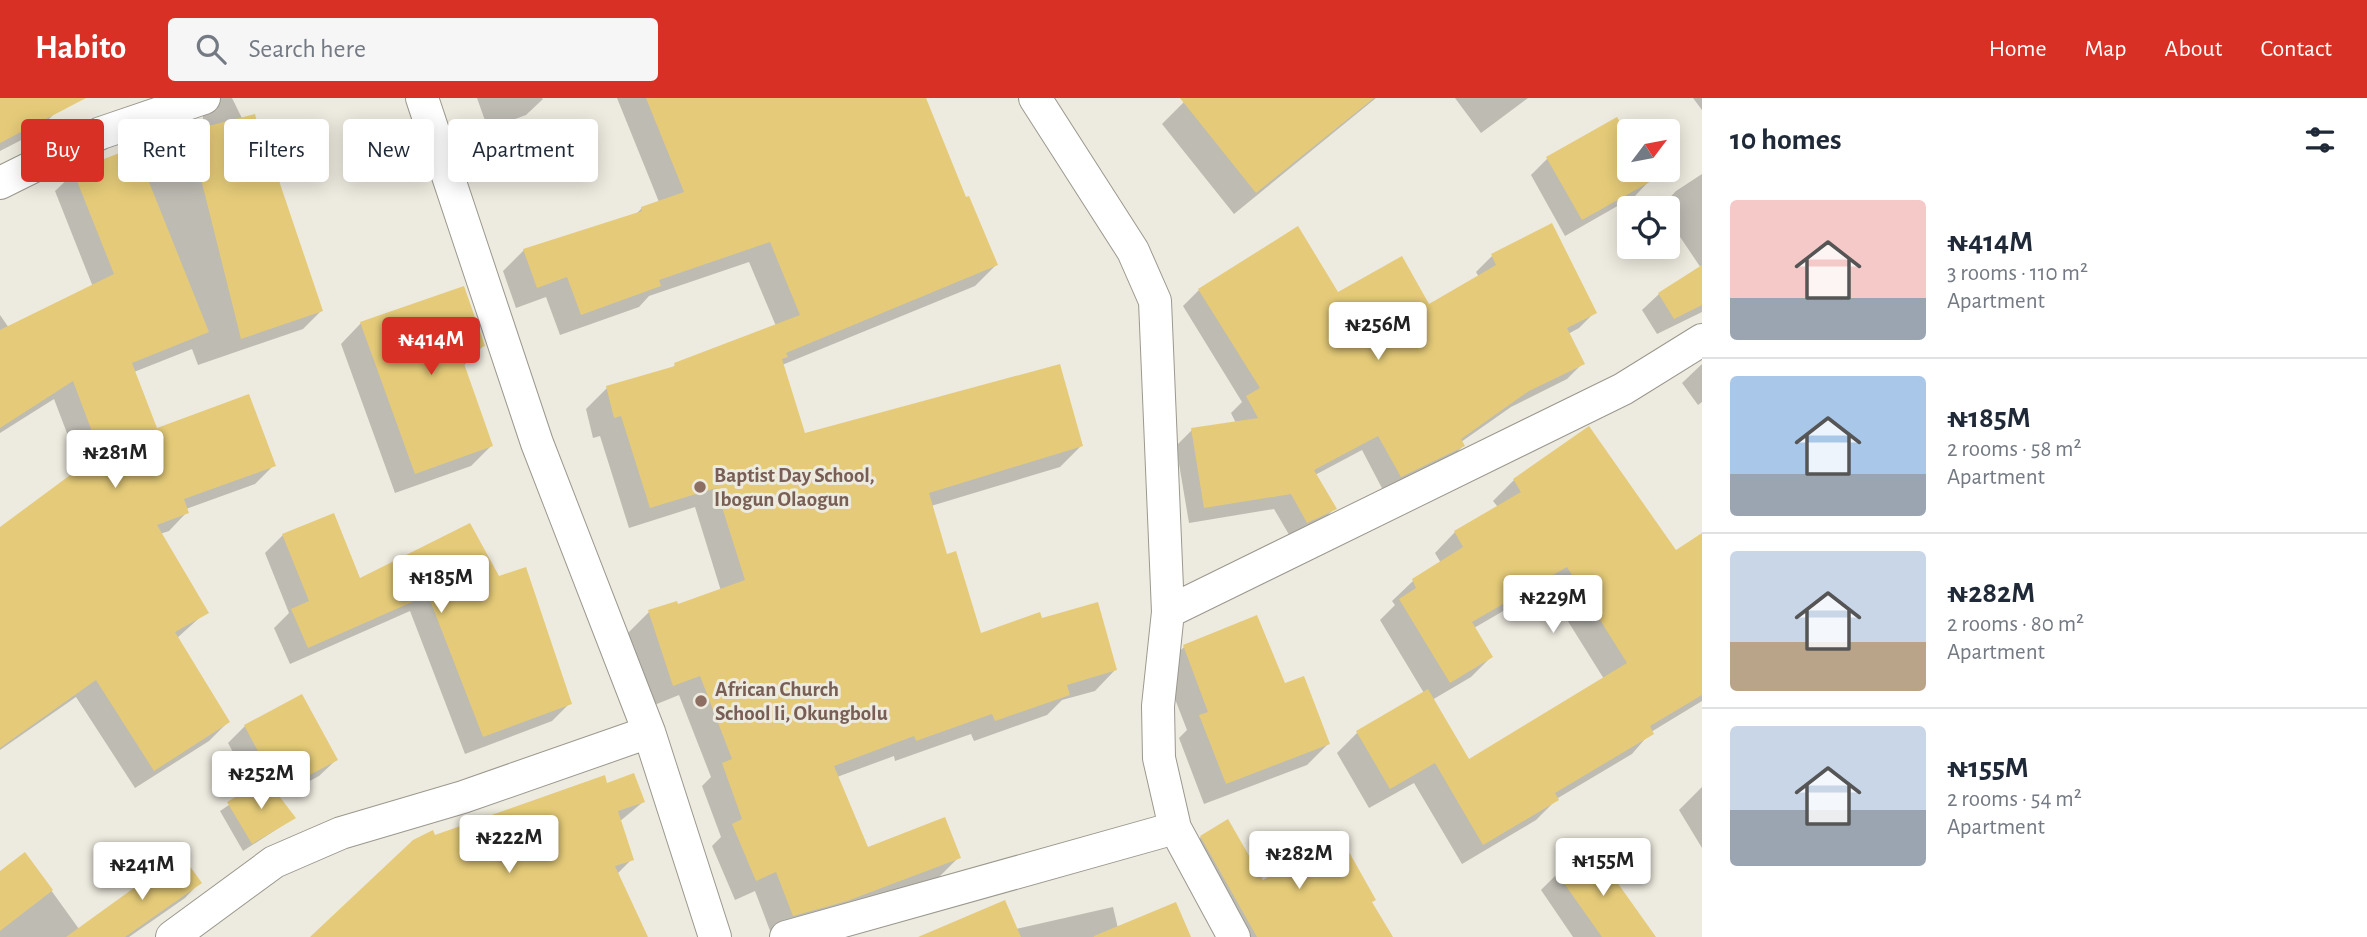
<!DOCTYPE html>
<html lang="en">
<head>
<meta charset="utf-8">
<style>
  :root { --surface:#fff; --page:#f6f6f7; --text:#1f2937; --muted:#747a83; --line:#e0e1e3; --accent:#d93025 }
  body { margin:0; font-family:"Alegreya Sans",sans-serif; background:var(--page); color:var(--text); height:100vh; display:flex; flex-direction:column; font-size:26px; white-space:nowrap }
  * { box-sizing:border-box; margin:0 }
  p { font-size:23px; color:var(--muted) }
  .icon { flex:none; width:38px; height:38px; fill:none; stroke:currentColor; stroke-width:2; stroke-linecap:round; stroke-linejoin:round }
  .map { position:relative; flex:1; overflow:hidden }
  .sheet { display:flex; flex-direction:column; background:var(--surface); width:665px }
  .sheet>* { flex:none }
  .top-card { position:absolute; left:21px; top:21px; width:665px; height:63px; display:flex; gap:14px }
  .needle { width:46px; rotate:58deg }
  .buttons { position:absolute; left:1617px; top:21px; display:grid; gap:14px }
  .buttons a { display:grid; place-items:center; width:63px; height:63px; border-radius:7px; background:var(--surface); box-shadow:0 4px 18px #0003; font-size:35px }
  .price { position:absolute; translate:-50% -60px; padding:0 16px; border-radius:7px; background:#fff; color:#222; font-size:23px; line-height:46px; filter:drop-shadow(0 2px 4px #0008) }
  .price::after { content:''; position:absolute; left:50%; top:42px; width:21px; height:16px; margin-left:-10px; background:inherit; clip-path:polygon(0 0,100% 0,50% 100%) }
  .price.current { background:var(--accent); color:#fff }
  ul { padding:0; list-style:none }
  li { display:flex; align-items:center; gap:21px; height:175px; padding:0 28px }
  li+li { border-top:2px solid var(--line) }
  li span { display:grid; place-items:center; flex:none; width:196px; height:140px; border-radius:7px; color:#555 }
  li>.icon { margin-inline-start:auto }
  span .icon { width:84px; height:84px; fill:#fffc; stroke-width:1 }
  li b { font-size:30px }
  h2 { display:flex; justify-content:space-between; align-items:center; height:84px; padding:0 28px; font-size:30px }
  .pill { padding:0 24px; border-radius:7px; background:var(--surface); box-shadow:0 4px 18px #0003; font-size:24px; line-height:63px }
  .pill.current { background:var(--accent); color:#fff }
  header { display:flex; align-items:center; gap:42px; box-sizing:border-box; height:98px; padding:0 35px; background:var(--accent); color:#fff }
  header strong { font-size:33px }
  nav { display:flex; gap:38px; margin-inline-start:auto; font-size:24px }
  .search { width:490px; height:63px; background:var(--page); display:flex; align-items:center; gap:18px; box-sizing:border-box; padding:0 24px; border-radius:7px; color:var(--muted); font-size:26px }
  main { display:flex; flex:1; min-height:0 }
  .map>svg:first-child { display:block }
</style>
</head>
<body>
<header>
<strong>Habito</strong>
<div class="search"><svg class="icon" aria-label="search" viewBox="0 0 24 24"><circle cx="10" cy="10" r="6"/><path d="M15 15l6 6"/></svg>Search here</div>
<nav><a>Home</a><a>Map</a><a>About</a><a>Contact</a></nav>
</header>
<main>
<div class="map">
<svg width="1702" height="839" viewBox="0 0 1702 839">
  <rect width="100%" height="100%" fill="#edeadf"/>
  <path fill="#0003" fill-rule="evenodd" d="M0 0H49L56 14 35 35 0 53Z
    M175 0H232L266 69 321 213 303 231 198 267 192 251 134 274 156 332 274 367 255 386 186 411 187 414 169 433 160 436 206 514 177 540 228 624 209 643 135 690 76 599 0 652V432L81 372 54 301 0 335V217L9 230 93 189 55 93 74 75 167 39 175 56 193 49 189 39 203 24V12Z
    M477 0H542L543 1 526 17 488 31Z
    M617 0H924L965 102 996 167 975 188 782 267 804 337 1081 348 1060 369 931 408 946 458 980 538 1041 522 1115 572 1095 593 1062 602 1047 617 974 643 971 636 895 663 894 658 837 679 867 751 959 759 938 780 772 838 755 793 735 802 712 748 721 739 702 688 711 679 679 597 652 608 628 535 649 514 677 509 721 493 695 409 629 430 600 338 593 340 586 311 607 290 670 272 675 267 776 228 749 164 649 198 639 209 560 237 546 199 516 210 503 173 524 152 635 117 642 110 659 104Z
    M1188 0H1376L1234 116 1162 26Z
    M1455 0H1528L1481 35Z
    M1693 0H1702V12Z
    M1617 21 1629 43V72H1646L1651 81 1635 98 1565 138 1531 77 1547 61Z
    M1702 76V214L1657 236 1642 212 1659 196 1701 170 1668 121V110H1660L1676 93Z
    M1492 158 1595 214 1579 230 1568 236 1583 265 1567 281 1511 309 1461 344 1463 348 1447 364 1384 394 1362 352 1315 377 1335 410 1319 426 1291 440 1274 411 1189 425 1176 348 1192 332 1236 325 1231 315 1242 304 1183 208 1199 192 1337 197 1429 208 1479 179 1476 174Z
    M361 225 483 248 463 268 491 348 471 368 395 395 341 246Z
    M1702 266V304L1698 307 1682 285Z
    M1589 331 1675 454 1702 437V603L1651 634 1632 656 1558 700 1536 722 1462 766 1414 685 1369 710 1337 655 1357 635 1424 595 1380 522 1395 507 1392 503 1413 483 1441 465 1435 455 1455 434 1498 409 1493 403 1514 382ZM1546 488 1604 581 1468 663 1432 602 1471 579 1491 559 1474 530Z
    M470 427 570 605 552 623 465 656 410 513 290 566 274 530 289 515 265 455 283 437 359 483Z
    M1184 549 1284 587 1328 646 1307 667 1204 706 1179 640 1187 632 1163 570Z
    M245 628 336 662 319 678 278 700 294 720 243 753 220 713 253 691 228 645Z
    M606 687 643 704 619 724 632 761 617 776 646 839H311L434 740Z
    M1702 689V750L1679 712Z
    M1201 739 1263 785 1370 805 1391 839H1221L1178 762Z
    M25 756 79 831 199 785 185 800 129 839H0V775Z
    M1557 776 1640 839H1573L1541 792Z
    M1113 809 1120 839H943L1016 831Z"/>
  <path fill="#e5cb79" d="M0 0H86L0 45Z
    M646 0H926L966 99 969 98 998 167 786 255 788 259 782 261 805 335 1060 266 1083 348 929 395 947 456 956 453 981 535 1040 514 1042 520 1098 504 1117 572 1067 587 1070 597 995 623 992 616 916 643 914 638 834 668 868 749 945 719 961 760 847 803 793 818 776 774 756 783 732 726 742 721 722 665 732 661 700 578 673 588 648 512 677 503 678 506 745 482 716 390 650 410 621 318 614 320 606 288 675 268 674 265 800 217 770 144 659 182 661 188 581 217 567 179 537 190 523 151 642 113 641 109 684 94Z
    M1180 0H1374L1256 95Z
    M255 16 268 67 273 65 323 213 241 241 189 33Z
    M1617 19 1629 40V72H1671L1582 122 1546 59Z
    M135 49 209 234 132 265 157 330 249 296 276 368 184 401 189 415 157 427 209 515 175 534 230 624 154 673 96 582 0 650V429L100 355 73 283 0 330V232L114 176 73 73Z
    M1552 125 1597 215 1567 230 1585 266 1529 293 1461 341 1465 348 1401 379 1378 338 1314 372 1337 411 1307 425 1291 396 1204 410 1191 330 1258 320 1246 298 1260 290 1198 191 1298 128 1338 194 1402 158 1429 206 1496 167 1491 156Z
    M1702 167V207L1674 221 1658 195Z
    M464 188 485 248 461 257 493 348 415 376 360 224Z
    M1589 328 1676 452 1702 435V597L1650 628 1654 636 1555 695 1559 702 1483 747 1435 665 1390 691 1356 633 1428 591 1469 661 1627 565 1567 469 1472 524 1493 559 1450 585 1399 501 1416 490 1412 481 1463 449 1454 433 1521 394 1513 381Z
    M334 415 360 480 470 425 499 478 526 469 572 606 483 639 428 497 308 550 291 511 309 503 282 436Z
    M1257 517 1285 585 1304 578 1330 646 1226 686 1199 617 1208 614 1183 547Z
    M302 596 338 662 279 693 244 627Z
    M634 675 645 704 618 713 634 762 615 768 648 839H310L413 742 433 732 435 737 605 677 607 685Z
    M266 681 296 720 252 746 227 704Z
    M1228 721 1263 782 1340 738 1376 802 1372 804 1393 839H1257L1200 738Z
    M1592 749 1656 839H1602L1556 774Z
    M25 754 53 792 0 833V773Z
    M181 756 202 785 125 839H66Z
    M1005 802 1021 839H918Z
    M1176 804 1191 839H1094V838Z"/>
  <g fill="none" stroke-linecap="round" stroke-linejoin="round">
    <g stroke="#9b988e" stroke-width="34">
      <path id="minor" d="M422 0 537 345 649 634 715 839
        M1035 0 1133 153 1155 203 1168 514 1158 608 1159 660 1175 730 1234 839
        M0 85 101 35 204 0
        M1168 514 1623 291 1702 242
        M172 839 274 764 341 735 463 699 649 634
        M786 839 1175 730"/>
    </g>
    <use href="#minor" stroke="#fff" stroke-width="32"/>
  </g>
  <g fill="#8d6e63" stroke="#edeadf" stroke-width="2.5">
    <circle cx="700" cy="389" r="7"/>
    <circle cx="701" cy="603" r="7"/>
  </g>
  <g text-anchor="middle" stroke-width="6" stroke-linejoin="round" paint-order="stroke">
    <g font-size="21" font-weight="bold" fill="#785e54" stroke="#edeadf" text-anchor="start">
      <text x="714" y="384">Baptist Day School,<tspan x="714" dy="24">Ibogun Olaogun</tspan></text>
      <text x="715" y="598">African Church<tspan x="715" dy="24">School Ii, Okungbolu</tspan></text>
    </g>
  </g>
</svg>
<div class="buttons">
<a><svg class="needle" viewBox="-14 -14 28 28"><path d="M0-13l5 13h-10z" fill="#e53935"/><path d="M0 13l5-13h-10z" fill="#747a83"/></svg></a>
<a><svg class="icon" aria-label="locate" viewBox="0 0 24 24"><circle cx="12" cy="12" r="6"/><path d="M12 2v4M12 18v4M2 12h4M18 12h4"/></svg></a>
</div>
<b class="price" style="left:1378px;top:264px">₦256M</b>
<b class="price current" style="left:431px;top:279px">₦414M</b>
<b class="price" style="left:115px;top:392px">₦281M</b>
<b class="price" style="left:441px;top:517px">₦185M</b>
<b class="price" style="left:1553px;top:537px">₦229M</b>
<b class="price" style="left:261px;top:713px">₦252M</b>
<b class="price" style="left:509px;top:777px">₦222M</b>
<b class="price" style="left:1299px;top:793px">₦282M</b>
<b class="price" style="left:1603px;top:800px">₦155M</b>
<b class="price" style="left:142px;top:804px">₦241M</b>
<div class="top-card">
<a class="pill current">Buy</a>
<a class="pill">Rent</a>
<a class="pill">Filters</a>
<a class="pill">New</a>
<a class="pill">Apartment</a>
</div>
</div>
<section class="sheet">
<h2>10 homes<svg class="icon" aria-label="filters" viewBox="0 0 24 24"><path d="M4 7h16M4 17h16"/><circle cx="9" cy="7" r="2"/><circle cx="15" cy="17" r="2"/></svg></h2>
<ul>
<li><span style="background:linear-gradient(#f6c9c9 70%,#9aa5b1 0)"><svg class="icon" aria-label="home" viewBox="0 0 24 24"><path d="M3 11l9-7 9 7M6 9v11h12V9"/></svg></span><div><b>₦414M</b><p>3 rooms · 110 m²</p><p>Apartment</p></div></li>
<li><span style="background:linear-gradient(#a9c7e8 70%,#9aa5b1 0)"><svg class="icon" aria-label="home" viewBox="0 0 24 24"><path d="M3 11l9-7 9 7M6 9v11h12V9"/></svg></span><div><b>₦185M</b><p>2 rooms · 58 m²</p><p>Apartment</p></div></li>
<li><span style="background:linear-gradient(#c9d6e8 65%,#b9a48a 0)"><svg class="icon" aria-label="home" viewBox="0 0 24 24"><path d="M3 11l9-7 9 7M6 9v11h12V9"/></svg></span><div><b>₦282M</b><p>2 rooms · 80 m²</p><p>Apartment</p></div></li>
<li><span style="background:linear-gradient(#c9d6e8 60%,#9aa5b1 0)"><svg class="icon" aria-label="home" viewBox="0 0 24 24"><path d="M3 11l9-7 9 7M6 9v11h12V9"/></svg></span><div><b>₦155M</b><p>2 rooms · 54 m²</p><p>Apartment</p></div></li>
</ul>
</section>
</main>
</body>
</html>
